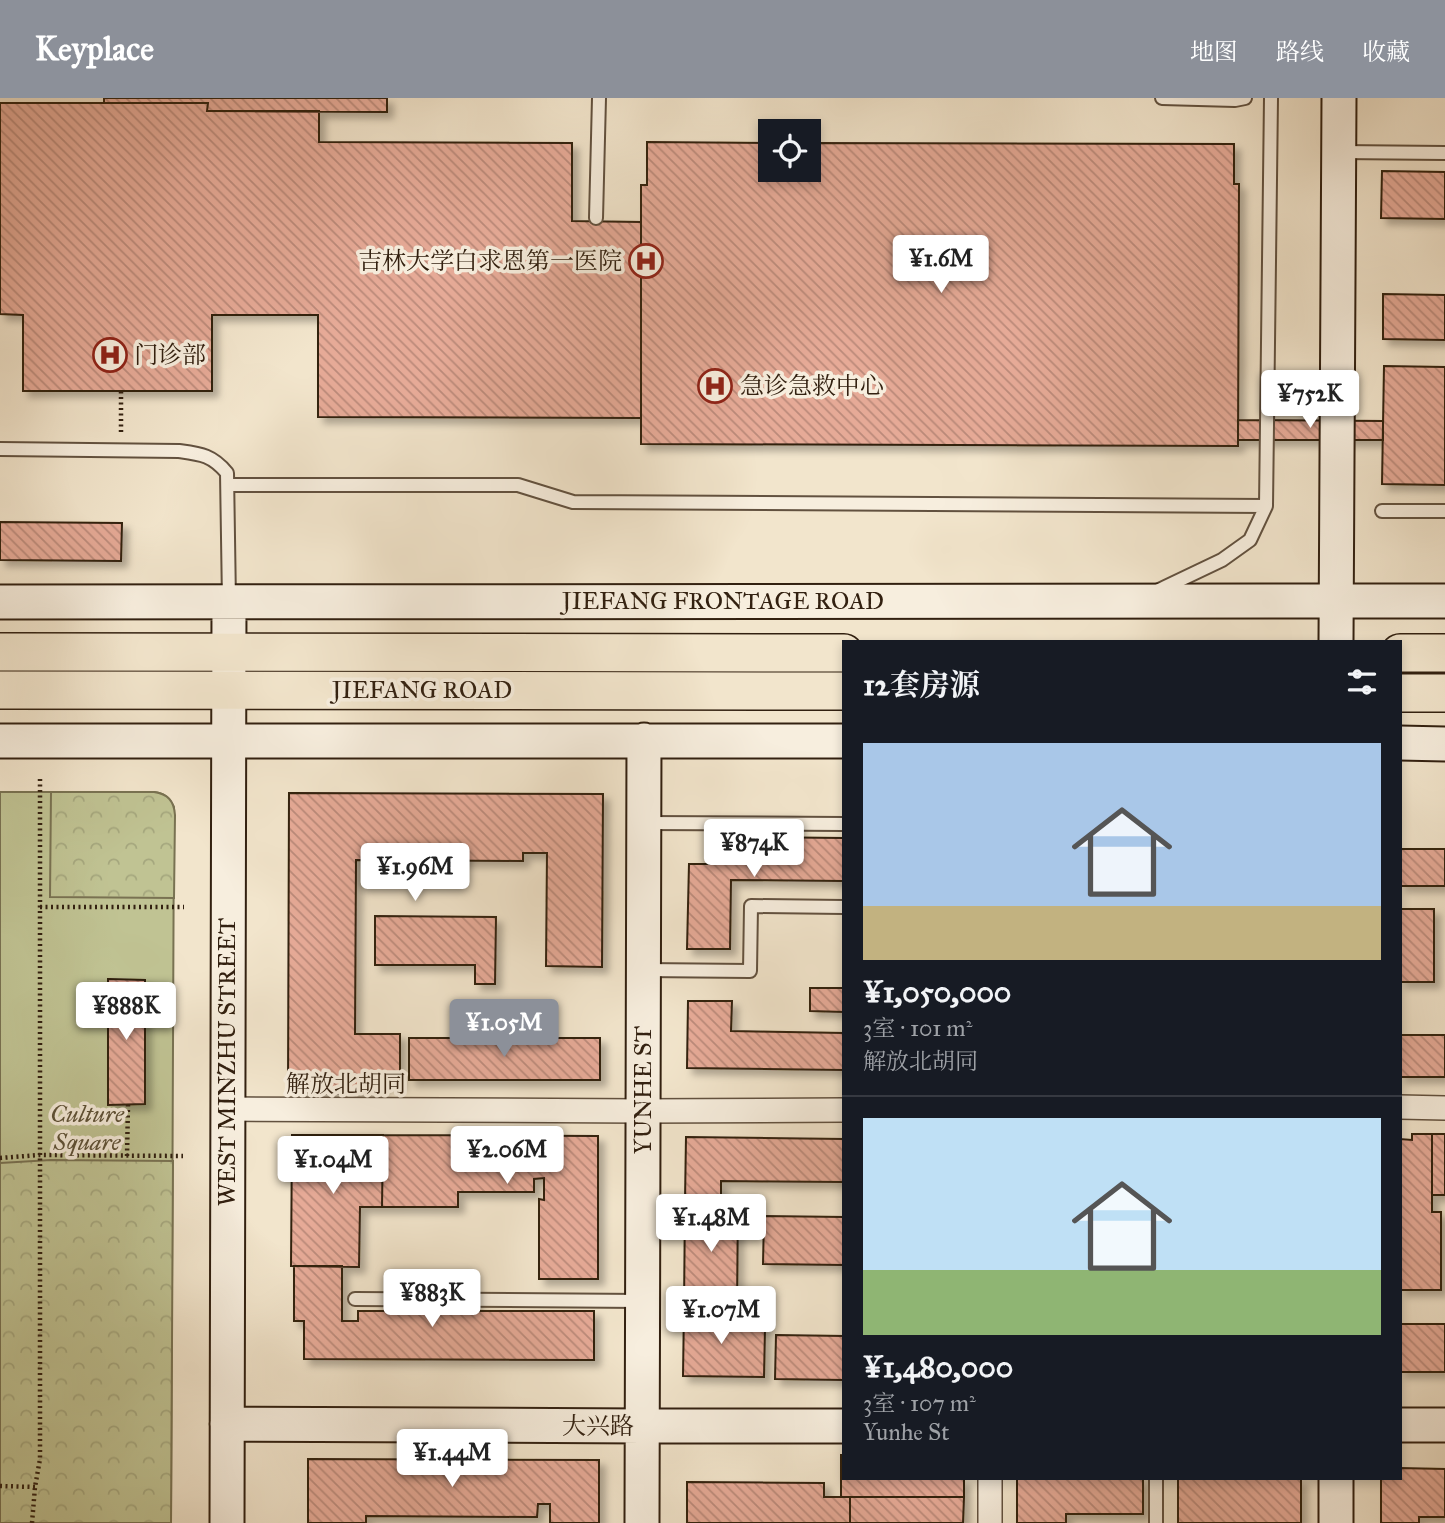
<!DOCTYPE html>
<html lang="zh">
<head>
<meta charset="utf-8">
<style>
  :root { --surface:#171b24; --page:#242831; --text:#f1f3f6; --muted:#9ea1a6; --line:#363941; --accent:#8c9099 }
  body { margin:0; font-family:"IM FELL Great Primer","Noto Serif SC",serif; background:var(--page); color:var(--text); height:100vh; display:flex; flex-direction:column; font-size:26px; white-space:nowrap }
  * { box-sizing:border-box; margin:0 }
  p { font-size:23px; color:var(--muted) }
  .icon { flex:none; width:38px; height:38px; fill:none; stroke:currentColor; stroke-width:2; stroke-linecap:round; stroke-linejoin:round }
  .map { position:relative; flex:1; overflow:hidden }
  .sheet { position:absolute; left:842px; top:542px; width:560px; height:840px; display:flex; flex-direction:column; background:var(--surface); border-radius:0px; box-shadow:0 4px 10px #0003 }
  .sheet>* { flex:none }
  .controls { position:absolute; left:758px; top:21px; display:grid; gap:14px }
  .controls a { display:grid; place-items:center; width:63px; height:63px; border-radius:0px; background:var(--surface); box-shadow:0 4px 10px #0003; font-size:35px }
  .price { position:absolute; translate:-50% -60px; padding:0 16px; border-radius:7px; background:#fff; color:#222; font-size:23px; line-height:46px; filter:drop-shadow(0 2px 4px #0008) }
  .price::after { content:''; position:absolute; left:50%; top:42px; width:21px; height:16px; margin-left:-10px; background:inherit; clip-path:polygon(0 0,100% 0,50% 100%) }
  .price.current { background:var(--accent); color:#fff }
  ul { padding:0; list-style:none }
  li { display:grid; align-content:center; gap:14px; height:371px; padding:0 21px }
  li+li { border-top:2px solid var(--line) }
  li span { display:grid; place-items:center; height:217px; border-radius:0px; color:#555 }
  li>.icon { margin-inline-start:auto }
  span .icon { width:126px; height:126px; fill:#fffc; stroke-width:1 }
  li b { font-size:30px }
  h2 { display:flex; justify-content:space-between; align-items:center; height:84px; padding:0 21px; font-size:30px }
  header { display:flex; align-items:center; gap:42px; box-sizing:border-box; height:98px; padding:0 35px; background:var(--accent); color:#fff }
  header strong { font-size:33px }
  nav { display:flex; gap:38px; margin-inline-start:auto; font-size:24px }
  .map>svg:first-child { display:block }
</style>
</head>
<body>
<header>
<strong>Keyplace</strong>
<nav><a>地图</a><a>路线</a><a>收藏</a></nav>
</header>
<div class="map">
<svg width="1445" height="1425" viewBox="0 0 1445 1425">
  <defs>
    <pattern id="forest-crowns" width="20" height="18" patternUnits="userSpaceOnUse" patternTransform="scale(1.75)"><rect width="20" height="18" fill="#c0c393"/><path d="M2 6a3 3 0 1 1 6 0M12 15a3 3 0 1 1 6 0" fill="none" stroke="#a5a77e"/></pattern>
    <pattern id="building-back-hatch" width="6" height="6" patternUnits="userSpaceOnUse" patternTransform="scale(1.75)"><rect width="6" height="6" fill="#e6aa97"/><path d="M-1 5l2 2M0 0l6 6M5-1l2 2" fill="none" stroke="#bb8a7a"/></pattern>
    <filter id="shadow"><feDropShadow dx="6" dy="6" stdDeviation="3.5" flood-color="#0004"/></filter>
  </defs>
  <rect width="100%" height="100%" fill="#f2e5cc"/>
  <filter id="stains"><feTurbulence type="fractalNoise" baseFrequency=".00286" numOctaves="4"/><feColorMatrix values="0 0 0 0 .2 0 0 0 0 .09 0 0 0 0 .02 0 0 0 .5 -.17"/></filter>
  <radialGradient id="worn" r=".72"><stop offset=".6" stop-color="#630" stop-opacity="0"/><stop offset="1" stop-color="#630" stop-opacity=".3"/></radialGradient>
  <path fill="#c0c393" stroke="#797252" stroke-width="2" d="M0 694H154C164 695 169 699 174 709L171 1425H0Z"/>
  <path fill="url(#forest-crowns)" stroke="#797252" stroke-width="2" d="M51 694H154C168 696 174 703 175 717L174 800 50 799Z
    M51 1062 173 1063 171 1425H0V1065Z"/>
  <path fill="url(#building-back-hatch)" stroke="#322010" stroke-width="2" filter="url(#shadow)" d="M104 0H387V14L207 13 208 5H104Z
    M0 5H208L207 13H319V44L572 45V123L641 124V320L318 319V217H212V293H23V217L0 216Z
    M647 44 770 45V72H808V45L1234 46V86H1239L1238 348 641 346V87H647Z
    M1382 73 1445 74V121L1381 120Z
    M1383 196 1445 197V242L1383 241Z
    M1384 268 1445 269V387L1382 386Z
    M1238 322 1383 323V342H1238Z
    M0 424 122 425 121 463 0 462Z
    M289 695 603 696 602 869 546 868 547 755H523V763L356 762 355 936H400V986H380V996L288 995Z
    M731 739 844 740V783L731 782 730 851H687L689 766H731Z
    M1400 751H1445V788H1400Z
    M1400 811H1434V884H1400Z
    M375 818 496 819 495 886H475V867H375Z
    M108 881 145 882V1006L108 1007Z
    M810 890H844V914L810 913Z
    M688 903H732L731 933 844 935V972L687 970Z
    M1400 937H1445V979H1400Z
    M409 940H600V982H409Z
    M1412 1036H1432V1114H1441V1192H1400V1041L1412 1042Z
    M1432 1036H1445V1097H1432Z
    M292 1037H383L382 1109H360L359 1169 291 1168Z
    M383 1037 598 1038V1181H539V1101L544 1102V1080L534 1081V1094H458V1109H382Z
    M686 1039 844 1041V1084L721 1083V1103H685Z
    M685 1103H738L737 1210 684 1209Z
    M764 1118 844 1119V1167L763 1166Z
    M294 1168H342V1223H358V1213H594V1262L304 1261V1223H294Z
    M684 1209H726V1229L765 1230 764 1279 683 1278Z
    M1400 1226H1445V1274H1400Z
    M776 1237 844 1238V1282L775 1281Z
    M841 1357H844V1381H964V1399H841Z
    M308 1361 599 1362V1425H550V1406H538L537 1419 366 1418V1425H308Z
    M1400 1370 1445 1371V1419H1419V1425H1381V1381H1400Z
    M1017 1381H1143V1416H1066V1425H1017Z
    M1178 1381H1301V1425H1178Z
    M687 1384 824 1385V1399H850V1425H687Z
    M850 1399H964L963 1425H850Z"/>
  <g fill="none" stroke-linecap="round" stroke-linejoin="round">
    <g stroke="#62513f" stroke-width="16">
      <path id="lane" d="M1162 0 1235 2 1245 0
        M1340 54 1445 55
        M596 120 599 0
        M0 351 179 353C201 356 212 357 227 375L229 503
        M228 387H518L573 404 1266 408
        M1382 413H1445
        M1157 493 1222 462 1250 442 1266 408 1271 0
        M644 725 844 726
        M644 872 750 873 751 808 844 809
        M355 1201 642 1203
        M1156 1381V1425"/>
    </g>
    <g stroke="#62513f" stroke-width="26">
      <path id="street" d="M1400 1009 1445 1010
        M227 1011 643 1013 844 1012
        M990 1425V1381"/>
    </g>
    <g stroke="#322010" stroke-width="37">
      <path id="secondary" d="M0 504 1445 503
        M1336 544 1339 0
        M0 643H844
        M1400 645 1445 646
        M227 1326 642 1328H844
        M1400 1327H1445
        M1336 1381V1425
        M227 1425 229 503
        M642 1425 644 642"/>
    </g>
    <g stroke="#322010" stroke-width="40">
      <path id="primary" d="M0 554 844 555
        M1400 555H1445
        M0 592 844 593
        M1400 595H1445"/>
    </g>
    <path stroke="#322010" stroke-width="4.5" stroke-dasharray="2 3.5" stroke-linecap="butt" d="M121 334V293
      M40 809H184
      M127 1058 128 1007
      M0 1060 39 1057 183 1058
      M0 1388 35 1389
      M32 1425 35 1389 40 1361V678"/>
    <use href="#lane" stroke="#f7eede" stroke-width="12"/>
    <use href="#street" stroke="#f7eede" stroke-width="23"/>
    <use href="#secondary" stroke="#f7eede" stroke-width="33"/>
    <use href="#primary" stroke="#f2e5cc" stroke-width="37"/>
  </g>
  <defs>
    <g id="hospital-ring" transform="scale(1.75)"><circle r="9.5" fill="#f7eede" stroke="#8f2418" stroke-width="1.5"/><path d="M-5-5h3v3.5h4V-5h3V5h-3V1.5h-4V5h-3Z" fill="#8f2418"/></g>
  </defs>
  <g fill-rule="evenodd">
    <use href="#hospital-ring" x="646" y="163"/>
    <use href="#hospital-ring" x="110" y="257"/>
    <use href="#hospital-ring" x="715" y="288"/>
  </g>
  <g text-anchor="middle" stroke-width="7" stroke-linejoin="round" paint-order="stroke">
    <g font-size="24" fill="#322010" stroke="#f7eede" text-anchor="start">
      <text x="622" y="171" text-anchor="end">吉林大学白求恩第一医院</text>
      <text x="134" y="265">门诊部</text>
      <text x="740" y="296">急诊急救中心</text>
    </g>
    <g font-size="24" fill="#322010" stroke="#f7eede">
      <text x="723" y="511">JIEFANG FRONTAGE ROAD</text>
      <text x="422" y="600">JIEFANG ROAD</text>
      <text transform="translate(227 964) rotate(-90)" y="8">WEST MINZHU STREET</text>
      <text x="346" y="994">解放北胡同</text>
      <text transform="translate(643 992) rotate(-90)" y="8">YUNHE ST</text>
      <text x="598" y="1336">大兴路</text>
    </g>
    <g font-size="24" font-style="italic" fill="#5d5137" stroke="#f7eede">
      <text x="87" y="1024">Culture<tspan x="87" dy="28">Square</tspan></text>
    </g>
  </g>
  <rect width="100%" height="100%" filter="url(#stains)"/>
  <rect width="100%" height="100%" fill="url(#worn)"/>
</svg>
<div class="controls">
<a><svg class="icon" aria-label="locate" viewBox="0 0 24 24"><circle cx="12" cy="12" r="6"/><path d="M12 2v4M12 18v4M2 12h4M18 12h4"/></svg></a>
</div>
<b class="price" style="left:941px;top:197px">¥1.6M</b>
<b class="price" style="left:1310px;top:332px">¥752K</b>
<b class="price" style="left:754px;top:781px">¥874K</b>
<b class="price" style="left:415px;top:805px">¥1.96M</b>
<b class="price" style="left:126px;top:944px">¥888K</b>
<b class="price current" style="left:504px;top:961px">¥1.05M</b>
<b class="price" style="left:507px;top:1088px">¥2.06M</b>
<b class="price" style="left:333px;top:1098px">¥1.04M</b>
<b class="price" style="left:711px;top:1156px">¥1.48M</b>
<b class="price" style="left:432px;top:1231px">¥883K</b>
<b class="price" style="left:721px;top:1248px">¥1.07M</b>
<b class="price" style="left:452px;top:1391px">¥1.44M</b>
<section class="sheet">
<h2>12套房源<svg class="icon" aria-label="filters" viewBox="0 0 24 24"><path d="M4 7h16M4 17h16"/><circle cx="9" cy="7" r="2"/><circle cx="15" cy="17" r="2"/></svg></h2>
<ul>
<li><span style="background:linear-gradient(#a9c7e8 75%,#c2b280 0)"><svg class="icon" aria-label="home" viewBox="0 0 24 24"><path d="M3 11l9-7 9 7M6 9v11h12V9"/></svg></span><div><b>¥1,050,000</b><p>3室 · 101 m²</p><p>解放北胡同</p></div></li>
<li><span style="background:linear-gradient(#bfe0f5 70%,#8fb573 0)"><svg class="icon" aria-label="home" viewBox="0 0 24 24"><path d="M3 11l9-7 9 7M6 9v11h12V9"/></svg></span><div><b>¥1,480,000</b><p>3室 · 107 m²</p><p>Yunhe St</p></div></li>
</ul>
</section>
</div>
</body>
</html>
